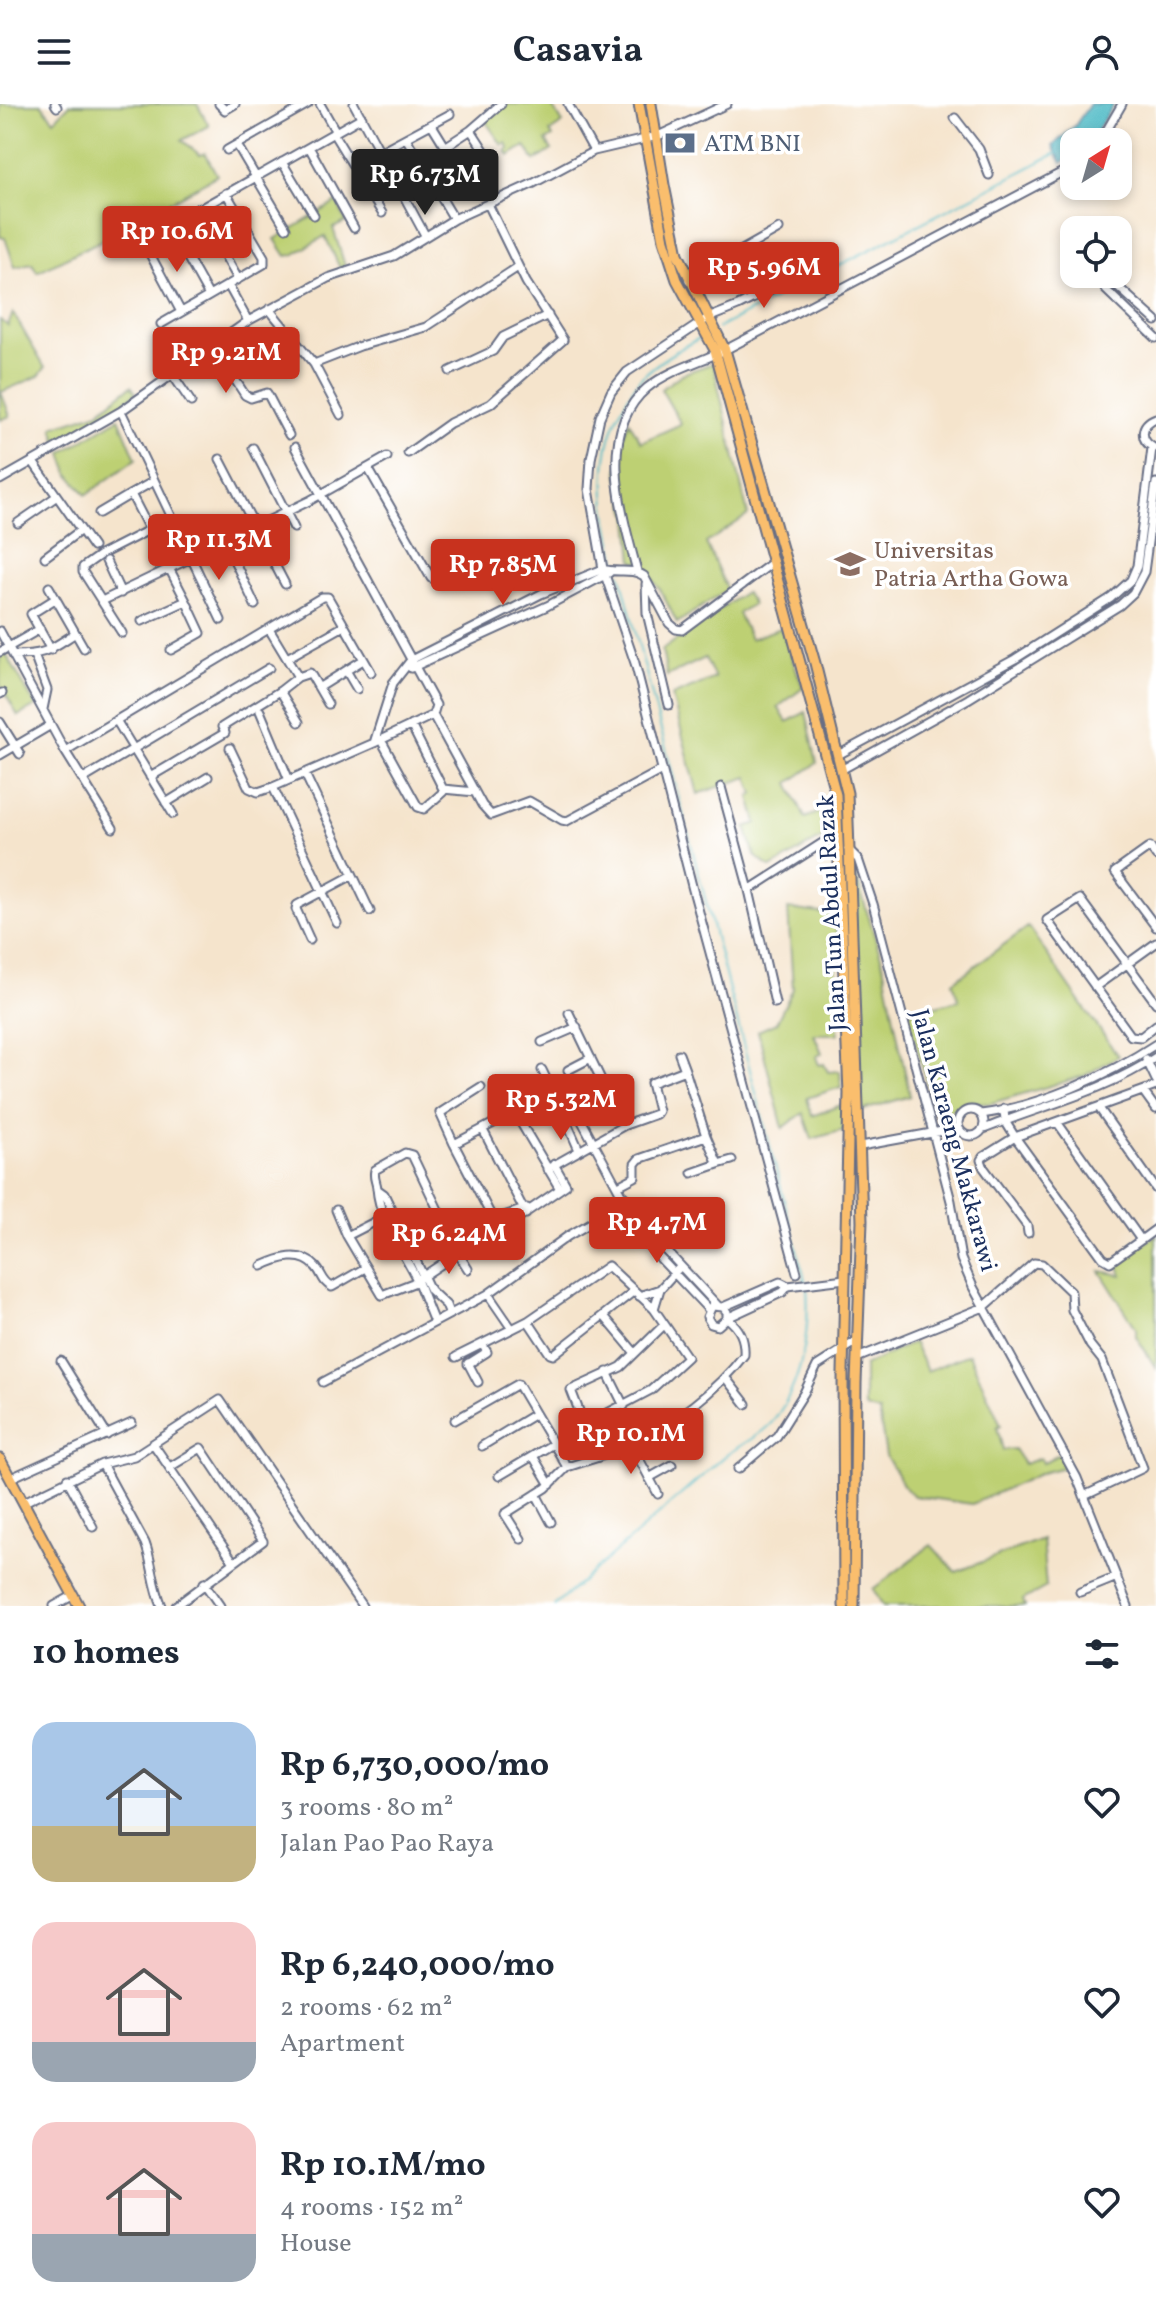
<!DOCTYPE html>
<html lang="en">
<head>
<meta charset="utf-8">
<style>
  :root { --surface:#fff; --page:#f6f6f7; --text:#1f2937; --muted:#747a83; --accent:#c8321e }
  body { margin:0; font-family:Vollkorn,serif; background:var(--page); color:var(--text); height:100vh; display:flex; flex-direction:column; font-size:30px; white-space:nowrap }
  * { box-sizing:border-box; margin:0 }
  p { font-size:26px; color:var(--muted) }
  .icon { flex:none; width:44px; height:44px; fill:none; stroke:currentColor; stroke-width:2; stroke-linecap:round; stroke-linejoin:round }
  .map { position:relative; height:1502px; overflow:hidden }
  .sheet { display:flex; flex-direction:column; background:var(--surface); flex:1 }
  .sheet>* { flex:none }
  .needle { width:52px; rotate:37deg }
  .fabs { position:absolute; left:1060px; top:24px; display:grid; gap:16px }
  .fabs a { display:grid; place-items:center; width:72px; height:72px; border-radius:16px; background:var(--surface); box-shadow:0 4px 12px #0003; font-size:40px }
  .price { position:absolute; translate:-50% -68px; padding:0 18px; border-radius:8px; background:var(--accent); color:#fff; font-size:26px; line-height:52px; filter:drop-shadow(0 2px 4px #0008) }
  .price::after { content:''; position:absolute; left:50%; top:48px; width:24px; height:18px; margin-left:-12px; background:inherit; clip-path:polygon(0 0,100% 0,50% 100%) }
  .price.selected { background:#222; color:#fff }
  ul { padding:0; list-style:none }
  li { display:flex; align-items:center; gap:24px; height:200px; padding:0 32px }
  li span { display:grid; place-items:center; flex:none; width:224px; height:160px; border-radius:24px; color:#555 }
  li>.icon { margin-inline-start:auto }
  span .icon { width:96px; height:96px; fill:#fffc; stroke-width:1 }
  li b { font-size:34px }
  h2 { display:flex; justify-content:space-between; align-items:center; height:96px; padding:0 32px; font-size:34px }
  header { display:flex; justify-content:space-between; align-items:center; height:104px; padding:0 32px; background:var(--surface); font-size:36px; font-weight:700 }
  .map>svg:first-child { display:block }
</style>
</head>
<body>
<header><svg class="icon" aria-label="menu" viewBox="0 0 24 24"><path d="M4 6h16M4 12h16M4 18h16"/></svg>Casavia<svg class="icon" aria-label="person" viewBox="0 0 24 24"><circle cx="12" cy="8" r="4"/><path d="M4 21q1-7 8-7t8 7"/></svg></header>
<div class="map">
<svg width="1156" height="1502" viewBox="0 0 1156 1502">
  <rect width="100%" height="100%" fill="#fff"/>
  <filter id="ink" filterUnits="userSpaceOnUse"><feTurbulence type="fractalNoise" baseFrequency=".0125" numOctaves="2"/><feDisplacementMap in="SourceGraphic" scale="16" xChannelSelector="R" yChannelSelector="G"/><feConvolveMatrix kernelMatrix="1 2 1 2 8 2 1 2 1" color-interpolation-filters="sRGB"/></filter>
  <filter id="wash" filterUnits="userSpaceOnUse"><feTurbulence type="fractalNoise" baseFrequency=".006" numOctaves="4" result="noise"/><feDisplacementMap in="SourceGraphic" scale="32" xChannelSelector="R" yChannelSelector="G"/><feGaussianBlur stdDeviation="1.8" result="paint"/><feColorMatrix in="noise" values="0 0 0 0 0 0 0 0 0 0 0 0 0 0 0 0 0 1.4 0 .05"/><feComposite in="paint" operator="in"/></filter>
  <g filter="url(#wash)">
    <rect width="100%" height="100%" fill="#f5e4cc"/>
    <path fill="#bdd073" stroke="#6c8068" stroke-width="2" d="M0 0H41L54 16 70 0H197L209 22 182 36 200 51 205 49 217 71 110 132 37 168 32 159 15 163 5 134 0 133Z
      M506 0H550L563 19 550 28 553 33 546 37 552 46 535 57 525 42 509 52 506 47 509 45 506 39 502 41 484 15Z
      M337 98 346 118 333 124 345 162 340 164 325 132 293 151 286 152 275 135Z
      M13 209 45 264 39 272 1 288 10 312 0 316V216L8 222Z
      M713 259 748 411 706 439 727 486 677 519 661 487 641 459 633 457 629 414 618 371 621 340 629 317 641 338 681 320 661 285 682 270Z
      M131 282 136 289 101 316 58 340 53 323 98 308Z
      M119 314 136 355 86 391 69 370 62 349Z
      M745 488 753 500 738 509 750 535 781 524 803 584 778 603 787 618 806 608 817 659 789 679 805 714 826 706 833 727 771 764 755 752 746 723 757 719 750 693 754 690 748 673 698 690 672 592 715 574 705 554 667 572 662 546Z
      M4 547 36 602 18 612 0 581V549Z
      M851 756 882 856 910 992 861 1007Z
      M788 805 836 811 838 930H814L822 949 816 953 819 961 824 960 828 968 840 967 841 983 807 994 812 1012 844 1000V1026L812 1035 803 1009 783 1024 758 927 776 919 793 885Z
      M1028 823 1118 952 1084 972 988 1000 971 997 936 1012 907 909 959 896 953 878Z
      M1156 1131V1264L1136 1232V1224L1100 1167 1122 1171 1118 1159Z
      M913 1238 927 1267 969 1250 1001 1321 997 1323 1003 1346 1014 1345 1024 1360 1040 1354 1042 1359 1059 1350 1065 1363 1044 1368 972 1400 914 1392 905 1384 886 1352 879 1308 864 1304V1262Z
      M1042 1435 1046 1483 1023 1496 1025 1502H883L873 1485 931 1441 956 1468Z"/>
    <path fill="#4bb9c5" stroke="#337492" stroke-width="2" d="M1090 0H1114L1092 34 1088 38H1074V50L1062 59 1053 42 1076 20Z"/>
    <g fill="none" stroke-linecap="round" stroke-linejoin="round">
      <path stroke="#4bb9c5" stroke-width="2" d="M718 224 1057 49
        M618 463C603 406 594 348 627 295 631 288 635 280 641 274 658 257 680 244 702 233
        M554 1502C611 1452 667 1403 724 1353 739 1341 761 1332 773 1317 802 1280 810 1230 807 1184L620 469"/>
    </g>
  </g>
  <g filter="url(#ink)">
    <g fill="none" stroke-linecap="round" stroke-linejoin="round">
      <g stroke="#676e84" stroke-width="11">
        <path id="minor" d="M55 0 57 3
          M219 0 225 6 235 0
          M320 0 336 28
          M354 0 425 131
          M568 0 594 47
          M955 14 979 45 989 71
          M432 21 466 76
          M471 26 491 57
          M333 29 382 109
          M406 34 454 115
          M1100 38 1122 0
          M237 41 286 124
          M309 43 354 124
          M445 43 471 26 501 0
          M227 46 308 0
          M381 47 450 10
          M282 58 314 111
          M198 104 238 175
          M170 122 209 192
          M689 176 779 125
          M228 181 248 217
          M269 205 314 260 341 311
          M181 208 143 137 362 13
          M1156 217 1115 180 1103 176 1105 185 1156 234
          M161 220 264 160V153L226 89
          M212 240 245 291 251 294 267 289 289 331
          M314 260 360 242 426 223 518 163
          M450 267 493 247 503 233 548 211
          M172 270 191 298
          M121 307 221 516
          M295 343 436 601 433 611 374 639
          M253 344 294 424
          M1154 344C1139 336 1140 320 1156 314
          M408 349 450 319 490 300 563 236 526 178 488 100
          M220 355 285 480
          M33 358 93 443
          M368 364 431 474
          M0 376 121 307 248 217 328 174 394 152 454 115 534 79 594 47 658 32 727 0
          M131 390 154 377
          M99 409 131 390 186 497 142 517
          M18 419 57 392
          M225 437 255 501
          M45 453 81 426
          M106 457 121 489
          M637 467C623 413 595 328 647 284 669 266 700 258 725 246L1074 62
          M646 480 647 509 669 601
          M49 483 84 544
          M102 497 309 397 387 353
          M269 525 298 573
          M0 527 65 647 322 493H328L371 568
          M122 529 83 468V463L100 451 149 426
          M51 546 31 510 55 495
          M171 546 201 529 186 497
          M0 548 40 525
          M13 551C45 551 48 547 74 530
          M34 551 47 586 43 605
          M287 554 344 522
          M411 564 547 502 609 469
          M347 568 357 585
          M320 583 363 556
          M0 590 2 589
          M260 607 289 676
          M433 611 482 701 491 711 529 697 562 716 567 717 662 666
          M116 616 173 710
          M0 618 20 650
          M299 618 280 587 298 573 310 569 328 600
          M381 636 418 703 424 705 443 688V685L411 621
          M230 644 249 684 258 688 273 683 374 639 393 579 411 556 541 490 603 465C617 470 631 463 644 472L669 519 676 525 682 526 772 459
          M65 647 113 724
          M0 651 51 621
          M838 651 1015 555 1111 494 1131 476 1137 462 1152 344
          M841 666 968 595 1120 501 1133 489 1144 468 1156 379
          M305 670 370 807
          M150 673 225 629 222 623 280 587
          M83 675 269 564
          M273 683 337 819
          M721 683 749 786 775 899
          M443 685 475 688
          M166 699 208 673
          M848 745 858 755 873 800 951 1097 961 1155 973 1183 1077 1374 1128 1502
          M1156 752 1150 743 1115 768 1156 823
          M749 786 838 729
          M310 836 296 805 297 801 351 772
          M1095 883 1156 839
          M1156 899 1080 795 1047 816 1131 932 1141 933 1156 921
          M569 909 607 988 576 1006
          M542 938 577 923
          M1146 955 1156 976
          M542 966 564 1012 576 1006 621 1090 629 1097 647 1126 717 1201
          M568 966 591 954
          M685 966 706 1032
          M481 983 440 1009 454 1040 553 988
          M1143 987 1156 1005
          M607 988 625 1021
          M1099 1004 1156 1085
          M1004 1005 1005 1017 1015 1033 1103 1154 1110 1158 1141 1136 1057 1018
          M958 1019a13 13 0 1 1 26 0a13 13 0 1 1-26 0Z
          M515 1009 560 1085
          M981 1010C1038 1003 1109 971 1156 940
          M564 1012 579 1046
          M984 1025C1041 1002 1104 988 1156 953
          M483 1026 526 1110
          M454 1040 499 1127 566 1081 554 1060
          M861 1042 959 1024
          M547 1065 625 1021 656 1010 658 1007 651 979 685 966 679 950
          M692 1069 718 1060
          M618 1082 635 1073V1060L639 1055 706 1032 718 1060 732 1056
          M377 1085 384 1090 430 1186 446 1201 449 1209
          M621 1096 620 1101 640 1133 708 1205
          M336 1106 347 1132
          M384 1113 347 1132 382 1191 413 1179 458 1149
          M492 1116 527 1104
          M1028 1129 1027 1122 984 1064 981 1056 983 1053 1015 1033 1156 982
          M1141 1136 1156 1125
          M262 1162C279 1154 301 1146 316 1163 323 1171 322 1178 332 1183L365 1164
          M797 1169 693 786 635 559 603 465 589 385 591 355 600 313 611 288 627 268 708 214 738 202 813 164
          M488 1190 512 1225
          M639 1192 660 1185
          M723 1203 727 1208V1214L718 1222 711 1220 707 1213 712 1202 723 1203 780 1178 788 1182 845 1175
          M654 1205 660 1185 678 1165
          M604 1212 635 1249
          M528 1217 550 1250 553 1251 634 1187
          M434 1218C428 1204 423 1190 417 1176 403 1147 379 1116 377 1084 376 1076 373 1074 375 1066L405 1049 412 1051 461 1154 468 1165
          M456 1253 528 1217 608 1162 654 1205 687 1253 651 1286 592 1317 581 1312 571 1286 621 1263 664 1221
          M857 1254 984 1203 1034 1159 1042 1160 1071 1188 1072 1206 1090 1241 1102 1256 1143 1364 1084 1392
          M61 1257 107 1331
          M468 1259 478 1278
          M468 1260 487 1248 482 1240
          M607 1268 624 1302
          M725 1273 746 1300
          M323 1278 488 1190 568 1132 629 1097
          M455 1316 518 1280 567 1363C588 1356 612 1350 632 1340 673 1319 716 1288 744 1251 745 1235 740 1224 727 1214L783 1188 788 1182
          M631 1340 658 1390
          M154 1341 233 1457
          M482 1342 535 1310
          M533 1352 550 1381
          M102 1360 145 1439C153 1460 153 1481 162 1502
          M170 1363 201 1344 263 1437 176 1502
          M738 1365 777 1332 804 1289 817 1262 858 1236
          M499 1372 553 1340
          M11 1374 132 1319
          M649 1374 672 1361
          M67 1375 93 1423
          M536 1390 551 1418
          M24 1398 102 1360 134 1352 220 1296 362 1502
          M521 1435 505 1410 546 1384 567 1363
          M204 1479 220 1502
          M1080 1488 1117 1473
          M54 1502 74 1491"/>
      </g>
      <g stroke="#676e84" stroke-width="13">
        <path id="major" d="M639 0 664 136 677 176 715 246 836 691 849 989 843 1269 844 1502
          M651 0 664 81 678 150 725 246 815 559 847 689 862 1117 856 1279 854 1502
          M0 1355 79 1502"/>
      </g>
      <use href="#minor" stroke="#fff" stroke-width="7"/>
      <use href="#major" stroke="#fabe6d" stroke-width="9"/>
    </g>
  </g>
  <defs>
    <g id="bank-bare" transform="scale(2.4)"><path d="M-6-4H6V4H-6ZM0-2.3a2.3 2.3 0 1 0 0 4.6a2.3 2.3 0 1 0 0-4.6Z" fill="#5c6f8a" stroke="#fff" stroke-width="2.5" paint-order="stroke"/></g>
    <g id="university-bare" transform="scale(2.4)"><path d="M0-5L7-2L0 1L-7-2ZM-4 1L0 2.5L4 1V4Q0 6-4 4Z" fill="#8d6e63" stroke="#fff" stroke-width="2.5" paint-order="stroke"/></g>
  </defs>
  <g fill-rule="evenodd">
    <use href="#bank-bare" x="680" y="39"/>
    <use href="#university-bare" x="850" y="460"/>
  </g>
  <g text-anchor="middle" stroke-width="7" stroke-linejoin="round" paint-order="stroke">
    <g font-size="24" fill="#4e5e75" stroke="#fff" text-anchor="start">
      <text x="704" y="47">ATM BNI</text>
    </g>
    <g font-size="24" fill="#785e54" stroke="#fff" text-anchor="start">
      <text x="874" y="454">Universitas<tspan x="874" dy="28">Patria Artha Gowa</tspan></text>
    </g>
    <g font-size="24" fill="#1b2f5e" stroke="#fff">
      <text transform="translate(831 809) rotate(-93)" y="8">Jalan Tun Abdul Razak</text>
      <text transform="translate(955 1036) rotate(75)" y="8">Jalan Karaeng Makkarawi</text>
    </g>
  </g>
</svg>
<div class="fabs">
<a><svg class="needle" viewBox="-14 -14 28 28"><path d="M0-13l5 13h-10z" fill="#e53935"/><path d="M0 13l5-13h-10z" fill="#747a83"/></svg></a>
<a><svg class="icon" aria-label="locate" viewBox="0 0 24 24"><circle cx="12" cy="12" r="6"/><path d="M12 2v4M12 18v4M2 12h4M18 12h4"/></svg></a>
</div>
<b class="price selected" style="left:425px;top:113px">Rp 6.73M</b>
<b class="price" style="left:177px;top:170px">Rp 10.6M</b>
<b class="price" style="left:764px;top:206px">Rp 5.96M</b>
<b class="price" style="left:226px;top:291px">Rp 9.21M</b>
<b class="price" style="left:219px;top:478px">Rp 11.3M</b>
<b class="price" style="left:503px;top:503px">Rp 7.85M</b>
<b class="price" style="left:561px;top:1038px">Rp 5.32M</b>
<b class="price" style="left:657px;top:1161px">Rp 4.7M</b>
<b class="price" style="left:449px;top:1172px">Rp 6.24M</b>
<b class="price" style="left:631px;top:1372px">Rp 10.1M</b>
</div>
<section class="sheet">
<h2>10 homes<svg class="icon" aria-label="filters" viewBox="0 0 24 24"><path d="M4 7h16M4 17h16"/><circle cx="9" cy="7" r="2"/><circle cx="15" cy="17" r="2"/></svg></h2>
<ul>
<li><span style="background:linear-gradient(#a9c7e8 65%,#c2b280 0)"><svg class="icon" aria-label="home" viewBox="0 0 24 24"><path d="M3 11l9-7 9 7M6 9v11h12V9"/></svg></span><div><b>Rp 6,730,000/mo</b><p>3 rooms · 80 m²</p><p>Jalan Pao Pao Raya</p></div><svg class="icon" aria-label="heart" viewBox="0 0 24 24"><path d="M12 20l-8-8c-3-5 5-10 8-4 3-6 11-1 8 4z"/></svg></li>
<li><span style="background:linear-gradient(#f6c9c9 75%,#9aa5b1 0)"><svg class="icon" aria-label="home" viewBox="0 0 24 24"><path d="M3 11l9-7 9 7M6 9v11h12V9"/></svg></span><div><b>Rp 6,240,000/mo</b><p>2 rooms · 62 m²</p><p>Apartment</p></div><svg class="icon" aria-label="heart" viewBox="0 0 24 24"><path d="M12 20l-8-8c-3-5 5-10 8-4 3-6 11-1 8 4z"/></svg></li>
<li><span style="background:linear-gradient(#f6c9c9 70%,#9aa5b1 0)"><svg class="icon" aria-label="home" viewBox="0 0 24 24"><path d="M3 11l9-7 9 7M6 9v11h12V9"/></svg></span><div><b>Rp 10.1M/mo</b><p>4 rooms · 152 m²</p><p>House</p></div><svg class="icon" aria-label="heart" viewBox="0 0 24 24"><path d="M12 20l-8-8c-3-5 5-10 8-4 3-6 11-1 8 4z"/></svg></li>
</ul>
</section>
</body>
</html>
